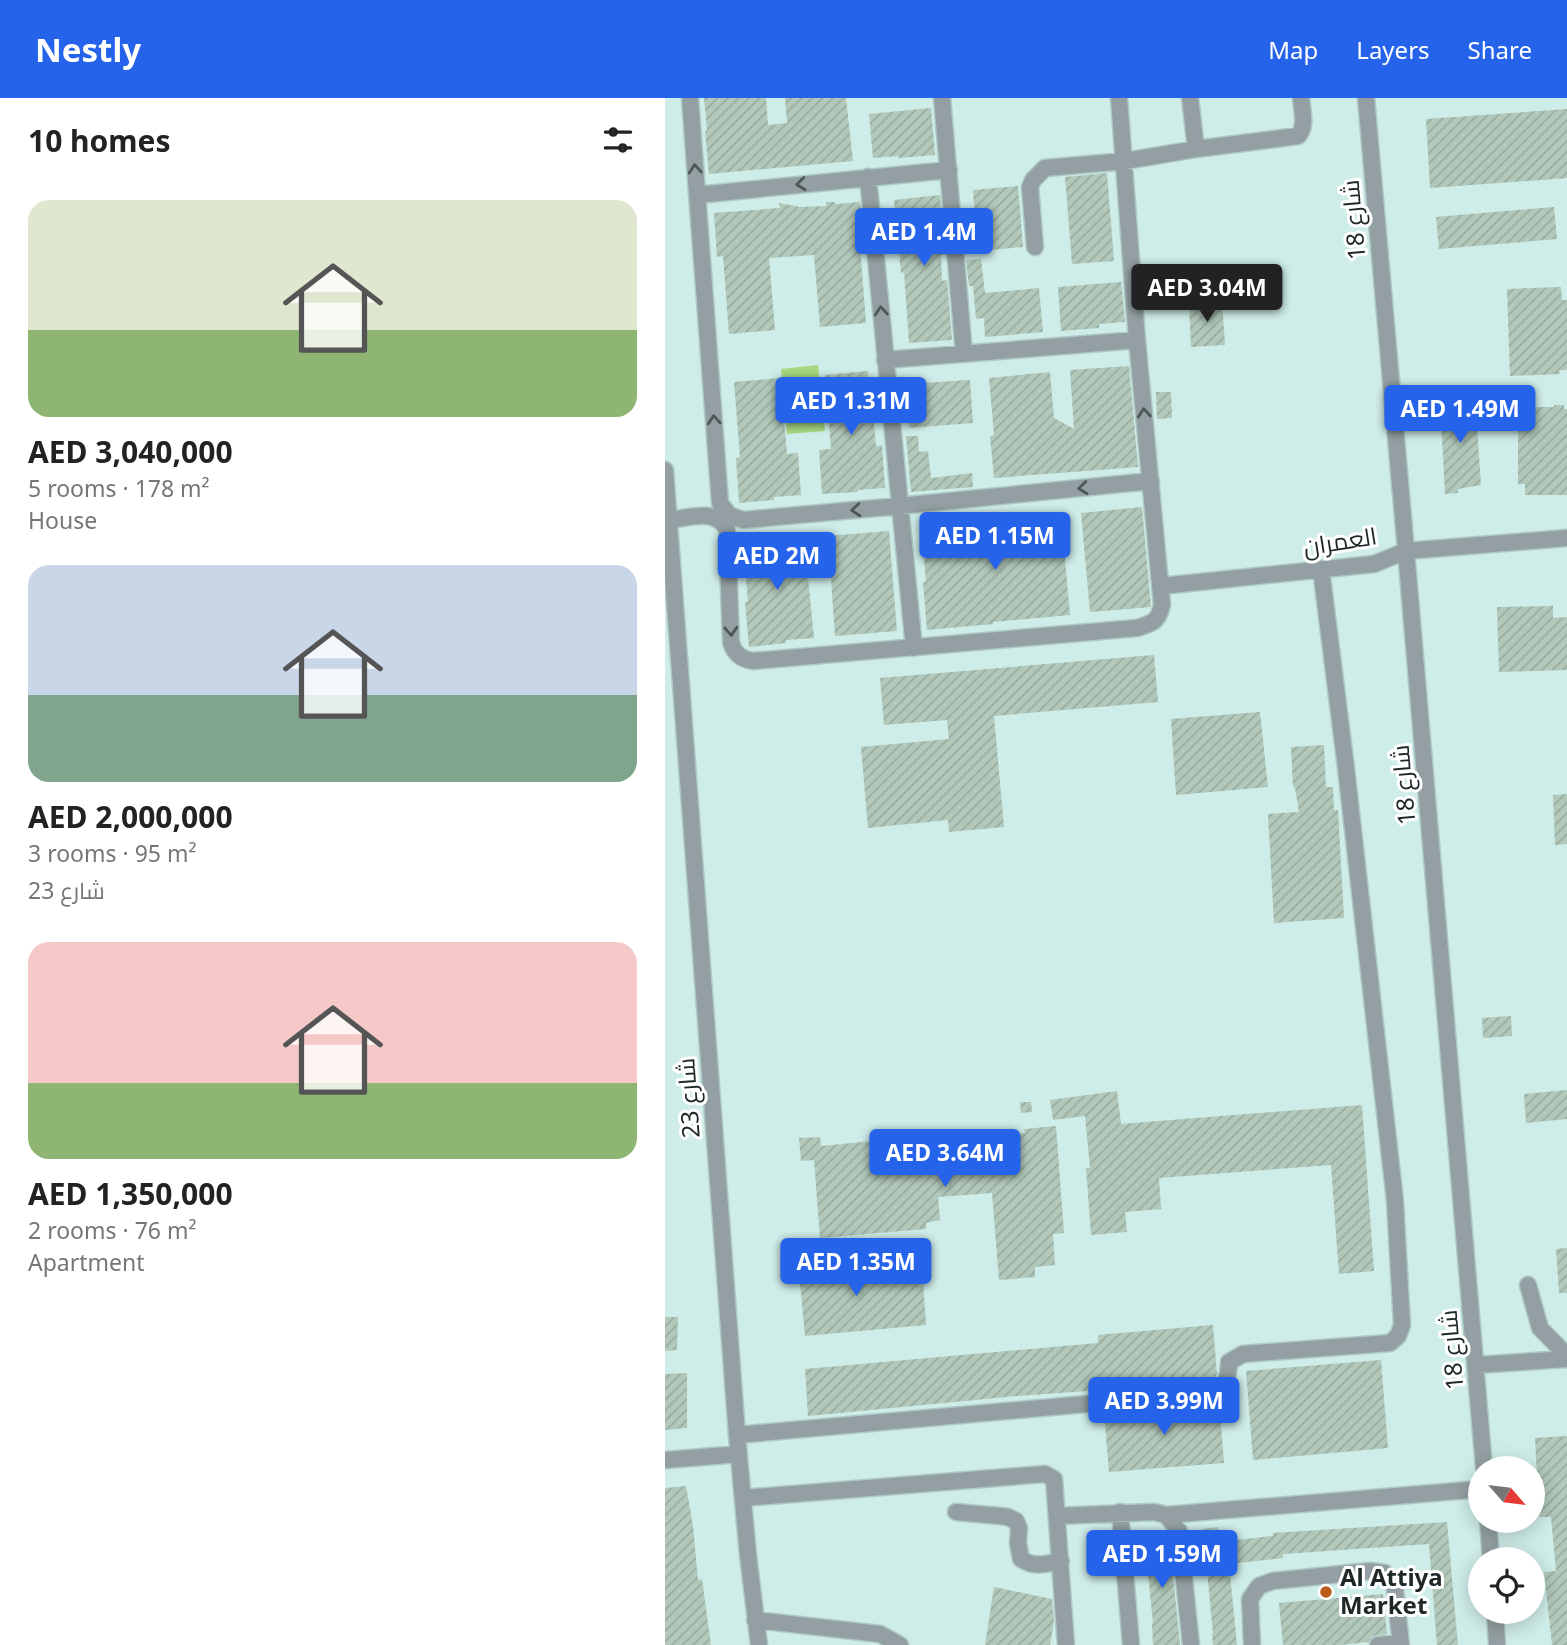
<!DOCTYPE html>
<html lang="en">
<head>
<meta charset="utf-8">
<style>
  :root { --surface:#fff; --page:#f6f6f6; --text:#222; --muted:#767676; --accent:#2563eb }
  body { margin:0; font-family:"Noto Sans",Cairo,sans-serif; background:var(--page); color:var(--text); height:100vh; display:flex; flex-direction:column; font-size:26px; white-space:nowrap }
  * { box-sizing:border-box; margin:0 }
  p { font-size:23px; color:var(--muted) }
  .icon { flex:none; width:38px; height:38px; fill:none; stroke:currentColor; stroke-width:2; stroke-linecap:round; stroke-linejoin:round }
  .map { position:relative; flex:1; overflow:hidden }
  .details { display:flex; flex-direction:column; background:var(--surface); width:665px }
  .details>* { flex:none }
  .needle { width:46px; rotate:118deg }
  .fabs { position:absolute; left:803px; top:1358px; display:grid; gap:14px }
  .fabs a { display:grid; place-items:center; width:77px; height:77px; border-radius:50%; background:var(--surface); box-shadow:0 4px 18px #0003; font-size:35px }
  .price { position:absolute; translate:-50% -60px; padding:0 16px; border-radius:7px; background:var(--accent); color:#fff; font-size:23px; line-height:46px; filter:drop-shadow(0 2px 4px #0008) }
  .price::after { content:''; position:absolute; left:50%; top:42px; width:21px; height:16px; margin-left:-10px; background:inherit; clip-path:polygon(0 0,100% 0,50% 100%) }
  .price.selected { background:#222; color:#fff }
  ul { padding:0; list-style:none }
  li { display:grid; align-content:center; gap:14px; height:371px; padding:0 28px }
  li span { display:grid; place-items:center; height:217px; border-radius:21px; color:#555 }
  li>.icon { margin-inline-start:auto }
  span .icon { width:126px; height:126px; fill:#fffc; stroke-width:1 }
  li b { font-size:30px }
  h2 { display:flex; justify-content:space-between; align-items:center; height:84px; padding:0 28px; font-size:30px }
  header { display:flex; align-items:center; gap:42px; box-sizing:border-box; height:98px; padding:0 35px; background:var(--accent); color:#fff }
  header strong { font-size:33px }
  nav { display:flex; gap:38px; margin-inline-start:auto; font-size:24px }
  main { display:flex; flex:1; min-height:0 }
  .map>svg:first-child { display:block }
</style>
</head>
<body>
<header>
<strong>Nestly</strong>
<nav><a>Map</a><a>Layers</a><a>Share</a></nav>
</header>
<main>
<section class="details">
<h2>10 homes<svg class="icon" aria-label="filters" viewBox="0 0 24 24"><path d="M4 7h16M4 17h16"/><circle cx="9" cy="7" r="2"/><circle cx="15" cy="17" r="2"/></svg></h2>
<ul>
<li><span style="background:linear-gradient(#dfe7d0 60%,#8fb573 0)"><svg class="icon" aria-label="home" viewBox="0 0 24 24"><path d="M3 11l9-7 9 7M6 9v11h12V9"/></svg></span><div><b>AED 3,040,000</b><p>5 rooms · 178 m²</p><p>House</p></div></li>
<li><span style="background:linear-gradient(#c9d6e8 60%,#7fa58c 0)"><svg class="icon" aria-label="home" viewBox="0 0 24 24"><path d="M3 11l9-7 9 7M6 9v11h12V9"/></svg></span><div><b>AED 2,000,000</b><p>3 rooms · 95 m²</p><p>شارع 23</p></div></li>
<li><span style="background:linear-gradient(#f6c9c9 65%,#8fb573 0)"><svg class="icon" aria-label="home" viewBox="0 0 24 24"><path d="M3 11l9-7 9 7M6 9v11h12V9"/></svg></span><div><b>AED 1,350,000</b><p>2 rooms · 76 m²</p><p>Apartment</p></div></li>
</ul>
</section>
<div class="map">
<svg width="902" height="1547" viewBox="0 0 902 1547">
  <defs>
    <pattern id="building-hatch" width="6" height="6" patternUnits="userSpaceOnUse" patternTransform="scale(1.75)"><rect width="6" height="6" fill="#b1c8ba"/><path d="M-1 1l2-2M0 6l6-6M5 7l2-2" fill="none" stroke="#98aca0"/></pattern>
  </defs>
  <rect width="100%" height="100%" fill="#ceece8"/>
  <path fill="#a7d780" d="M153 267 160 333 122 336 116 271Z"/>
  <path fill="url(#building-hatch)" d="M39 0H101L103 27 122 25 120 0H181L188 63 44 76 40 33 42 32Z
    M266 10 270 57 234 60 233 58 208 60 204 16Z
    M902 11V80L765 90 761 21Z
    M442 75 449 163 407 166 400 79Z
    M353 88 358 149 312 153 308 92Z
    M275 97 280 157H276L277 183 282 182 287 242 244 245 239 174 236 175 229 102Z
    M161 104H170V106L195 104 199 147H195L201 225 155 229 149 157 104 160 110 232 64 236 58 158 52 159 49 115 115 110 114 105 135 109 161 108Z
    M889 109 892 141 774 151 771 119Z
    M316 161 320 195 374 190 378 234 320 239 319 220 311 221 308 188H304L301 162Z
    M456 184 460 224 434 226V230L396 233 393 189Z
    M896 189 897 202H902V272H894L895 276 845 278 842 191Z
    M557 203 560 247 526 249 524 206Z
    M464 268 473 369 329 380 325 338 329 337 324 280 385 274 389 320 409 331 405 272Z
    M203 273 205 301H207L211 348 217 347 220 390 193 392V394L157 396 154 352 166 351 160 277Z
    M115 280 122 356 133 355 136 397 109 399V402L74 405 71 360 75 359 69 284Z
    M305 282 308 325 244 330 241 286Z
    M491 294H506L507 320 492 321Z
    M810 300 816 387 793 391V395L780 396 775 302Z
    M889 307H899V311H902V397H860V386H853V316H862V309H889Z
    M241 338H253L254 354 263 353 266 380 307 375 308 389 246 394Z
    M477 409 486 509 425 514 416 415Z
    M396 417 405 517 328 524V526L262 532 258 484H261L256 430Z
    M224 433 232 533 170 538 163 438Z
    M139 440 149 540 121 542V545L84 549 80 504H83L78 445Z
    M888 508V520L902 519V572L834 574 832 509Z
    M489 557 493 604 329 618 339 729 284 734 283 722 203 730 196 649 284 641 282 622 219 627 215 580Z
    M595 614 603 689 511 697 506 621Z
    M659 647 661 689H668L669 712H673L679 820 609 825 603 716 634 714 630 690 628 688 626 649Z
    M902 696V746L890 747 888 697Z
    M846 918 847 938 818 940 817 920Z
    M902 992V1021L861 1025 859 996Z
    M452 993 456 1026 697 1007 709 1173 674 1176 666 1067 494 1080 496 1111 460 1114 462 1134 426 1137 421 1070H425L420 1018 388 1022 385 1002Z
    M355 1004H366L367 1014 356 1015Z
    M391 1028 399 1135 388 1136 390 1167 370 1169V1179L334 1182 327 1095 273 1099 275 1122 261 1125V1131L155 1140 149 1062 136 1063 134 1040 155 1039 156 1048 217 1042V1047L360 1035 359 1031Z
    M902 1150V1195H894L891 1151Z
    M192 1159 193 1168 217 1166 218 1186 258 1182 261 1227 140 1238 133 1164Z
    M0 1219H13L12 1252 0 1253Z
    M548 1227 552 1276 549 1281 542 1285 437 1294V1292L352 1298 143 1318 140 1271 433 1245V1237Z
    M716 1262 723 1350 588 1362 581 1273Z
    M22 1275V1330L0 1332V1276Z
    M554 1302 559 1365 444 1374 439 1315 546 1305Z
    M902 1338V1547H887L879 1474 891 1473 886 1419H874L870 1340Z
    M21 1388 28 1428 33 1482 37 1481 46 1547H0V1390Z
    M782 1424 793 1547H772L764 1446 618 1456V1460L564 1466 572 1547H548L547 1536H548L538 1431 553 1429V1444L608 1438V1435Z
    M502 1435 504 1437 515 1547H488L487 1525H488L479 1437Z
    M329 1489 387 1501 389 1523 385 1547H320Z
    M718 1496 722 1536 708 1538 703 1544 676 1547H618L614 1505Z"/>
  <g fill="none" stroke-linecap="round" stroke-linejoin="round">
    <g stroke="#aec9c5" stroke-width="19">
      <path id="minor" d="M25 0 55 405 64 417 78 422 234 408 486 383
        M277 0 299 256
        M525 0 531 51
        M701 0 741 453 819 1370
        M203 79 249 550
        M32 97 284 72
        M370 149 365 89 368 82 380 70 460 63 531 51 633 38C642 28 637 13 636 0
        M220 262 472 242
        M0 372 72 1337 83 1457 94 1547
        M4 422C24 420 52 409 62 432L66 544C69 556 76 561 88 563L472 530C488 525 493 524 497 507L472 242 454 0
        M496 488 709 466 741 453 902 440
        M863 1187 875 1230 902 1258
        M811 1267 902 1261
        M72 1337 545 1295C562 1288 563 1282 564 1264L578 1256 725 1245 733 1238 737 1227 730 1103 681 670 656 471
        M0 1362 74 1356
        M78 1400 380 1376 389 1381 401 1547
        M291 1414 335 1418 343 1419 351 1423 354 1430 353 1445 356 1461C369 1470 381 1466 396 1463
        M455 1414 466 1547
        M501 1417 816 1391
        M392 1418 489 1414 501 1417 514 1433 526 1547
        M823 1423 826 1461
        M830 1514 832 1547
        M90 1522 215 1536 235 1547
        M587 1547 585 1501 594 1488 608 1483 705 1473 720 1475 729 1483 736 1547
        M713 1547 735 1545"/>
    </g>
    <use href="#minor" stroke="#939fa2" stroke-width="16"/>
  </g>
  <defs><path id="oneway-chevron" d="M-2-3.5L2.5 0L-2 3.5" fill="none" stroke-width="1.6" stroke-linecap="round" stroke-linejoin="round" transform="scale(1.75)"/></defs>
  <g stroke="#4c5858">
    <use href="#oneway-chevron" transform="translate(30 71) rotate(-94)"/>
    <use href="#oneway-chevron" transform="translate(136 86) rotate(174)"/>
    <use href="#oneway-chevron" transform="translate(216 213) rotate(-95)"/>
    <use href="#oneway-chevron" transform="translate(479 315) rotate(-95)"/>
    <use href="#oneway-chevron" transform="translate(49 322) rotate(-94)"/>
    <use href="#oneway-chevron" transform="translate(418 390) rotate(174)"/>
    <use href="#oneway-chevron" transform="translate(191 412) rotate(175)"/>
    <use href="#oneway-chevron" transform="translate(66 533) rotate(87)"/>
  </g>
  <circle fill="#bb5b18" stroke="#fff" stroke-width="2.5" cx="661" cy="1494" r="7"/>
  <g text-anchor="middle" stroke-width="6" stroke-linejoin="round" paint-order="stroke">
    <g font-size="24" fill="#1d2827" stroke="#fff">
      <text transform="translate(689 122) rotate(-95)" y="8">شارع 18</text>
      <text transform="translate(675 444) rotate(-9)" y="8">العمران</text>
      <text transform="translate(739 687) rotate(-95)" y="8">شارع 18</text>
      <text transform="translate(24 1000) rotate(-94)" y="8">شارع 23</text>
      <text transform="translate(787 1252) rotate(-95)" y="8">شارع 18</text>
    </g>
    <g font-size="24" font-weight="bold" fill="#1d2827" stroke="#fff" text-anchor="start">
      <text x="675" y="1488">Al Attiya<tspan x="675" dy="28">Market</tspan></text>
    </g>
  </g>
</svg>
<div class="fabs">
<a><svg class="needle" viewBox="-14 -14 28 28"><path d="M0-13l5 13h-10z" fill="#e53935"/><path d="M0 13l5-13h-10z" fill="#767676"/></svg></a>
<a><svg class="icon" aria-label="locate" viewBox="0 0 24 24"><circle cx="12" cy="12" r="6"/><path d="M12 2v4M12 18v4M2 12h4M18 12h4"/></svg></a>
</div>
<b class="price" style="left:259px;top:170px">AED 1.4M</b>
<b class="price selected" style="left:542px;top:226px">AED 3.04M</b>
<b class="price" style="left:186px;top:339px">AED 1.31M</b>
<b class="price" style="left:795px;top:347px">AED 1.49M</b>
<b class="price" style="left:330px;top:474px">AED 1.15M</b>
<b class="price" style="left:112px;top:494px">AED 2M</b>
<b class="price" style="left:280px;top:1091px">AED 3.64M</b>
<b class="price" style="left:191px;top:1200px">AED 1.35M</b>
<b class="price" style="left:499px;top:1339px">AED 3.99M</b>
<b class="price" style="left:497px;top:1492px">AED 1.59M</b>
</div>
</main>
</body>
</html>
